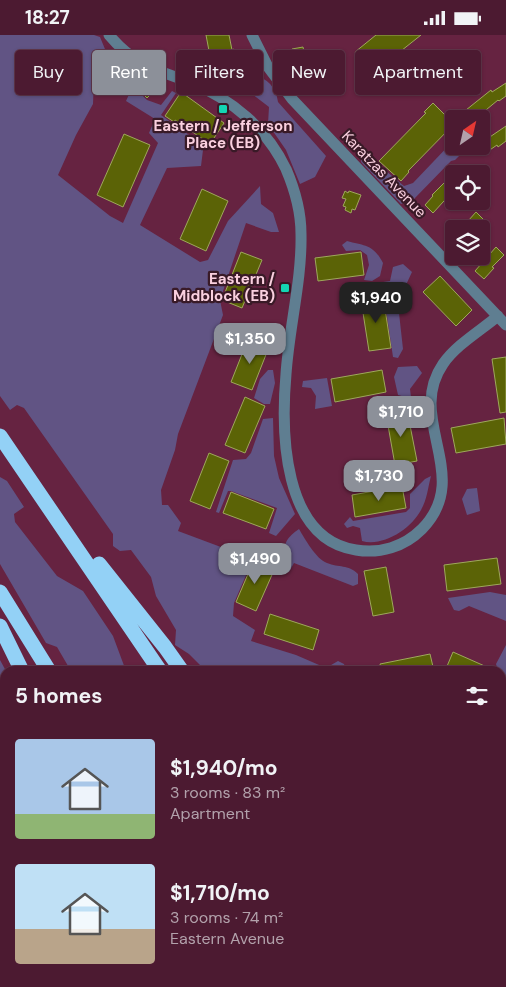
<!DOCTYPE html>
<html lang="en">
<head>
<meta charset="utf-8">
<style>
  :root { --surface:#4c1a31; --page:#532339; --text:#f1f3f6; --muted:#b2a1ab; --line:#63384d; --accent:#8c9099 }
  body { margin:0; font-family:"DM Sans",sans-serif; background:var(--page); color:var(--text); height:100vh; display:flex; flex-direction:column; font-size:19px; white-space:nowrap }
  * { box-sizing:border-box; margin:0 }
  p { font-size:16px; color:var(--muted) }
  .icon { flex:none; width:28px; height:28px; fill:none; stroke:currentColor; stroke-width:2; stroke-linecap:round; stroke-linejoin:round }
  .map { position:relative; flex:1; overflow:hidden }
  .sheet { position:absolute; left:0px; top:631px; width:506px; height:321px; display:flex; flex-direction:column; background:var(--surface); border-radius:15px 15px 0 0; box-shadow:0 1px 4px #0004,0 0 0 1px var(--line) }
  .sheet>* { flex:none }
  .top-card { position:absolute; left:15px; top:15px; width:476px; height:45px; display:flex; gap:10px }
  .needle { width:32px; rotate:34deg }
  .tools { position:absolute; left:445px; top:75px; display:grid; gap:10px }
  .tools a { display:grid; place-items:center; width:45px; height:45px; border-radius:5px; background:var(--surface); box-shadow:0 1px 4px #0004,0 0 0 1px var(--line); font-size:25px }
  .price { position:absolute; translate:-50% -42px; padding:0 11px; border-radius:10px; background:var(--accent); color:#fff; font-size:16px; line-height:32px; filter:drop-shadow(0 1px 2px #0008) }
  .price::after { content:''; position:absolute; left:50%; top:30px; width:15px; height:11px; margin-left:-8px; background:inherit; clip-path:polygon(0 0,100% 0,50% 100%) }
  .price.active { background:#222; color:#fff }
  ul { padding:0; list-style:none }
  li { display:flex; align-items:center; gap:15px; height:125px; padding:0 15px }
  li span { display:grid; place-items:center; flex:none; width:140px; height:100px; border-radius:5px; color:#555 }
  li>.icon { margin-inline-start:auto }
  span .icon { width:60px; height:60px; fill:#fffc; stroke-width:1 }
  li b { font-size:21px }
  h2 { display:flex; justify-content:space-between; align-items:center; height:60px; padding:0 15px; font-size:21px }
  .tag { padding:0 18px; border-radius:5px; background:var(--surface); box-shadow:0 1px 4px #0004,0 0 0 1px var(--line); font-size:18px; line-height:45px }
  .tag.active { background:var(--accent); color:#fff }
  .status { display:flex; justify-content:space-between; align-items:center; height:35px; padding:0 25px; background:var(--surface); direction:ltr }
  .status svg { height:14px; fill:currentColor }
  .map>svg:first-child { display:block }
</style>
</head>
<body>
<div class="status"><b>18:27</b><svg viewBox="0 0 49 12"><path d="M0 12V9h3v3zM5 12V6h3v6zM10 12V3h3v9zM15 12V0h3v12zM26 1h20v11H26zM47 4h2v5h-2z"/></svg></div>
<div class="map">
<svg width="506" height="952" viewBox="0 0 506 952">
  <rect width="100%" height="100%" fill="#662341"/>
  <path fill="#615484" d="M0 0H94L100 2 107 19 94 42 93 69 76 100 58 140 110 181 123 188 158 108 149 98 155 84 126 66 131 55 129 49 122 44 134 34 147 42 137 55 147 65 161 70 172 56 176 58 161 80 199 107 203 115 201 131 167 133 140 190 200 227 208 225 228 186 260 151 261 169 273 178 279 197H271L246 188 220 265 223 280 178 399 175 415 161 455 162 470H168L181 488 178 496 253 524 234 568 233 581 255 595 251 606 296 620 326 633 338 626 344 629 346 636H206L189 619 175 610 176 595 156 561 151 542 131 515 120 516 113 511V499L24 373 17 370 10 375 0 361Z
    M252 39C266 43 276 51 278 67L326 121 315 142 300 149 286 115 268 89 269 72 247 55Z
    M454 105V111L468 112 455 125 451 126 414 164 401 169 361 127 362 122 364 121H368L404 151 413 148Z
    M347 206C365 211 373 209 383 228L380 241 372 246 364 245 369 230 367 220 360 215 346 216 342 210Z
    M403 229 412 237 405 252 397 260 403 314 398 323 393 322 384 261 373 253 376 248 390 246 393 232Z
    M417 331 422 338 410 354 411 362 409 363 398 360 394 342 398 332Z
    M268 335H273L275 348 270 369H264L254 363 260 344Z
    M327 343 332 371 315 374 316 361 311 353 302 352 303 346Z
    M273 383 274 421 279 443 295 479 276 501 269 498 277 473 231 456H228L219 478 216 477 233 425 246 424 251 418 263 384Z
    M431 441C428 452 427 465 421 475 411 494 383 512 362 506L360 493 353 491 347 493 344 489 350 482 353 486 406 477 410 473V459L425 444Z
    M0 442 7 446 24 472 14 479 15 487 57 541 83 556 113 601 126 636H71L57 612 46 608 0 529Z
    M477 453 480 476 467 480 462 464 467 454Z
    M299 494C305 504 316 524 327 528 339 533 348 529 358 539V549L353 551 294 528 289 537 285 533C284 514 281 506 299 494Z
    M490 557 506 560V586L469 571 459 576 454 575 448 563Z
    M506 610V677L501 686V636H498L496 629Z
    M0 625 6 636 5 948H68L67 952H0Z
    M506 843V907L501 908V844Z"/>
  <path fill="#0a2d26" d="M0 641 5 648V819L0 821Z"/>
  <path fill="#5b6306" stroke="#9ea85b" d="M206 0H229L232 15 234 14 237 25 210 31 208 21H210Z
    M376 0H421L372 39 355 17Z
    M303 12 307 31 296 33 292 14Z
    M147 47 156 54 147 63 139 55Z
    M506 48V61L499 66 498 65 475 84H472L466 75 491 55 492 57Z
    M181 57 224 88 210 109 175 85 174 87 165 81Z
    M433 68 454 89 408 136 409 137 401 146 379 126 426 78 424 77Z
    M506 91V106L498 112 497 110 484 119 478 111H481V108Z
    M124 99 150 110 123 172 97 160Z
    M454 138V155L433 178 425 170 433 161 432 160Z
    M202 154 228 166 206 216 180 204Z
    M345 156 348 158 349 156 361 160 355 175 352 174 351 178 345 175 346 172 343 171 346 164 342 163Z
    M476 177 485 186 477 194H456L466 184 468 186Z
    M496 212 504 220 492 232 494 233 484 244 475 236Z
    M241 217 262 225 242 273 222 265Z
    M361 217 364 240 318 246 315 223Z
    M440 241 472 275 456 291 423 257Z
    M383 261 391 313 369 316 361 265Z
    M248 304 269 312 252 355 231 347Z
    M506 322V377L500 378 492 324Z
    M382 335 386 357 335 367 331 344Z
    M245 362 265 371 245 418 225 410Z
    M407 375 417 426 395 430 386 379Z
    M504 383 506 409 456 418 451 393Z
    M209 418 229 426 210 474 190 466Z
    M402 451 406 473 355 482 352 460Z
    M231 457 274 474 266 494 223 478Z
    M497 523 501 549 447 556 444 530Z
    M254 525 275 533 256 576 236 567Z
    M386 532 394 577 373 581 364 536Z
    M270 579 319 595 313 615 264 599Z
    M453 617 496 636H445Z
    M430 619 434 636H381L380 629Z"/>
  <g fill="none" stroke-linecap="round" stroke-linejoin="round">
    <path stroke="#5f7e91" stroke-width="11" d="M109 0C135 31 156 34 191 48 232 64 267 94 286 134 295 155 301 176 301 199 302 245 289 293 286 339 281 396 282 504 356 515 380 519 404 512 422 494 474 441 405 384 443 329 456 310 480 296 498 281
      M252 0 268 32 292 64 506 290"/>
    <path stroke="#93d1f6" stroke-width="15" d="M0 401 160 636
      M99 529 165 612 182 636
      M0 557 49 636
      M0 591 22 636
      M501 810H506
      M501 831 506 830
      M501 933 506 932
      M250 948V952
      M76 952V948
      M180 952 185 948"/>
  </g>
  <g fill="#14d5b3" stroke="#391a27" stroke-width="2">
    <rect x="218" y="69" width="10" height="10" rx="2.5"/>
    <rect x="280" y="248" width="10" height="10" rx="2.5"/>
  </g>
  <g text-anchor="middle" stroke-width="4.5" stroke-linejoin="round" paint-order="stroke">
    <g font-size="15" font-weight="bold" fill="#fad0df" stroke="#391a27">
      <text x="223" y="96">Eastern / Jefferson<tspan x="223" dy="17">Place (EB)</tspan></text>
      <text x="275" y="249" text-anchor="end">Eastern /<tspan x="275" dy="17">Midblock (EB)</tspan></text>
    </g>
    <g font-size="15" fill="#fad0df" stroke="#391a27">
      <text transform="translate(384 139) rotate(46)" y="5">Karatzas Avenue</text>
    </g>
  </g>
</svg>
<div class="tools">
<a><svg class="needle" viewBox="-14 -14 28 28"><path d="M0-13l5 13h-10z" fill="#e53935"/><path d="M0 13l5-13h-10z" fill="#b2a1ab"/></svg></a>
<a><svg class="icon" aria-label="locate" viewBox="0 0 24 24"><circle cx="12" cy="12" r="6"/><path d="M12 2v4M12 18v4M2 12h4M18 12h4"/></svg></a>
<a><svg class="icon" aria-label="layers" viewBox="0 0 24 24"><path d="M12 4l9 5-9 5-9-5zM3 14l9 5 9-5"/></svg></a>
</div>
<b class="price active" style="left:376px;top:289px">$1,940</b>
<b class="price" style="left:250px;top:330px">$1,350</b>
<b class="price" style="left:401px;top:403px">$1,710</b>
<b class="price" style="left:379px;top:467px">$1,730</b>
<b class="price" style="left:255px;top:550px">$1,490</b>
<div class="top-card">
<a class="tag">Buy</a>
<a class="tag active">Rent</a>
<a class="tag">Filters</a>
<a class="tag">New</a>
<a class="tag">Apartment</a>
</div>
<section class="sheet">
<h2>5 homes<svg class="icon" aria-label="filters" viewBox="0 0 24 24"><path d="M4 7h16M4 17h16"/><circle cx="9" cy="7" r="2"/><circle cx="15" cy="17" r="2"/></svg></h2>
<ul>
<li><span style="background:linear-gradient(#a9c7e8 75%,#8fb573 0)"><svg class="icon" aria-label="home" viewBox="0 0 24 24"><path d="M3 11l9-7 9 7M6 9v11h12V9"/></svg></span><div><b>$1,940/mo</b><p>3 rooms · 83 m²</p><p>Apartment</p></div></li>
<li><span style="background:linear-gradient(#bfe0f5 65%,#b9a48a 0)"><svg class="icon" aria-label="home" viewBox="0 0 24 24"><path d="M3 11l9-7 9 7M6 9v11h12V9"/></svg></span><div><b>$1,710/mo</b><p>3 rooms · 74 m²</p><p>Eastern Avenue</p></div></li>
</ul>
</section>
</div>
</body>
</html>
